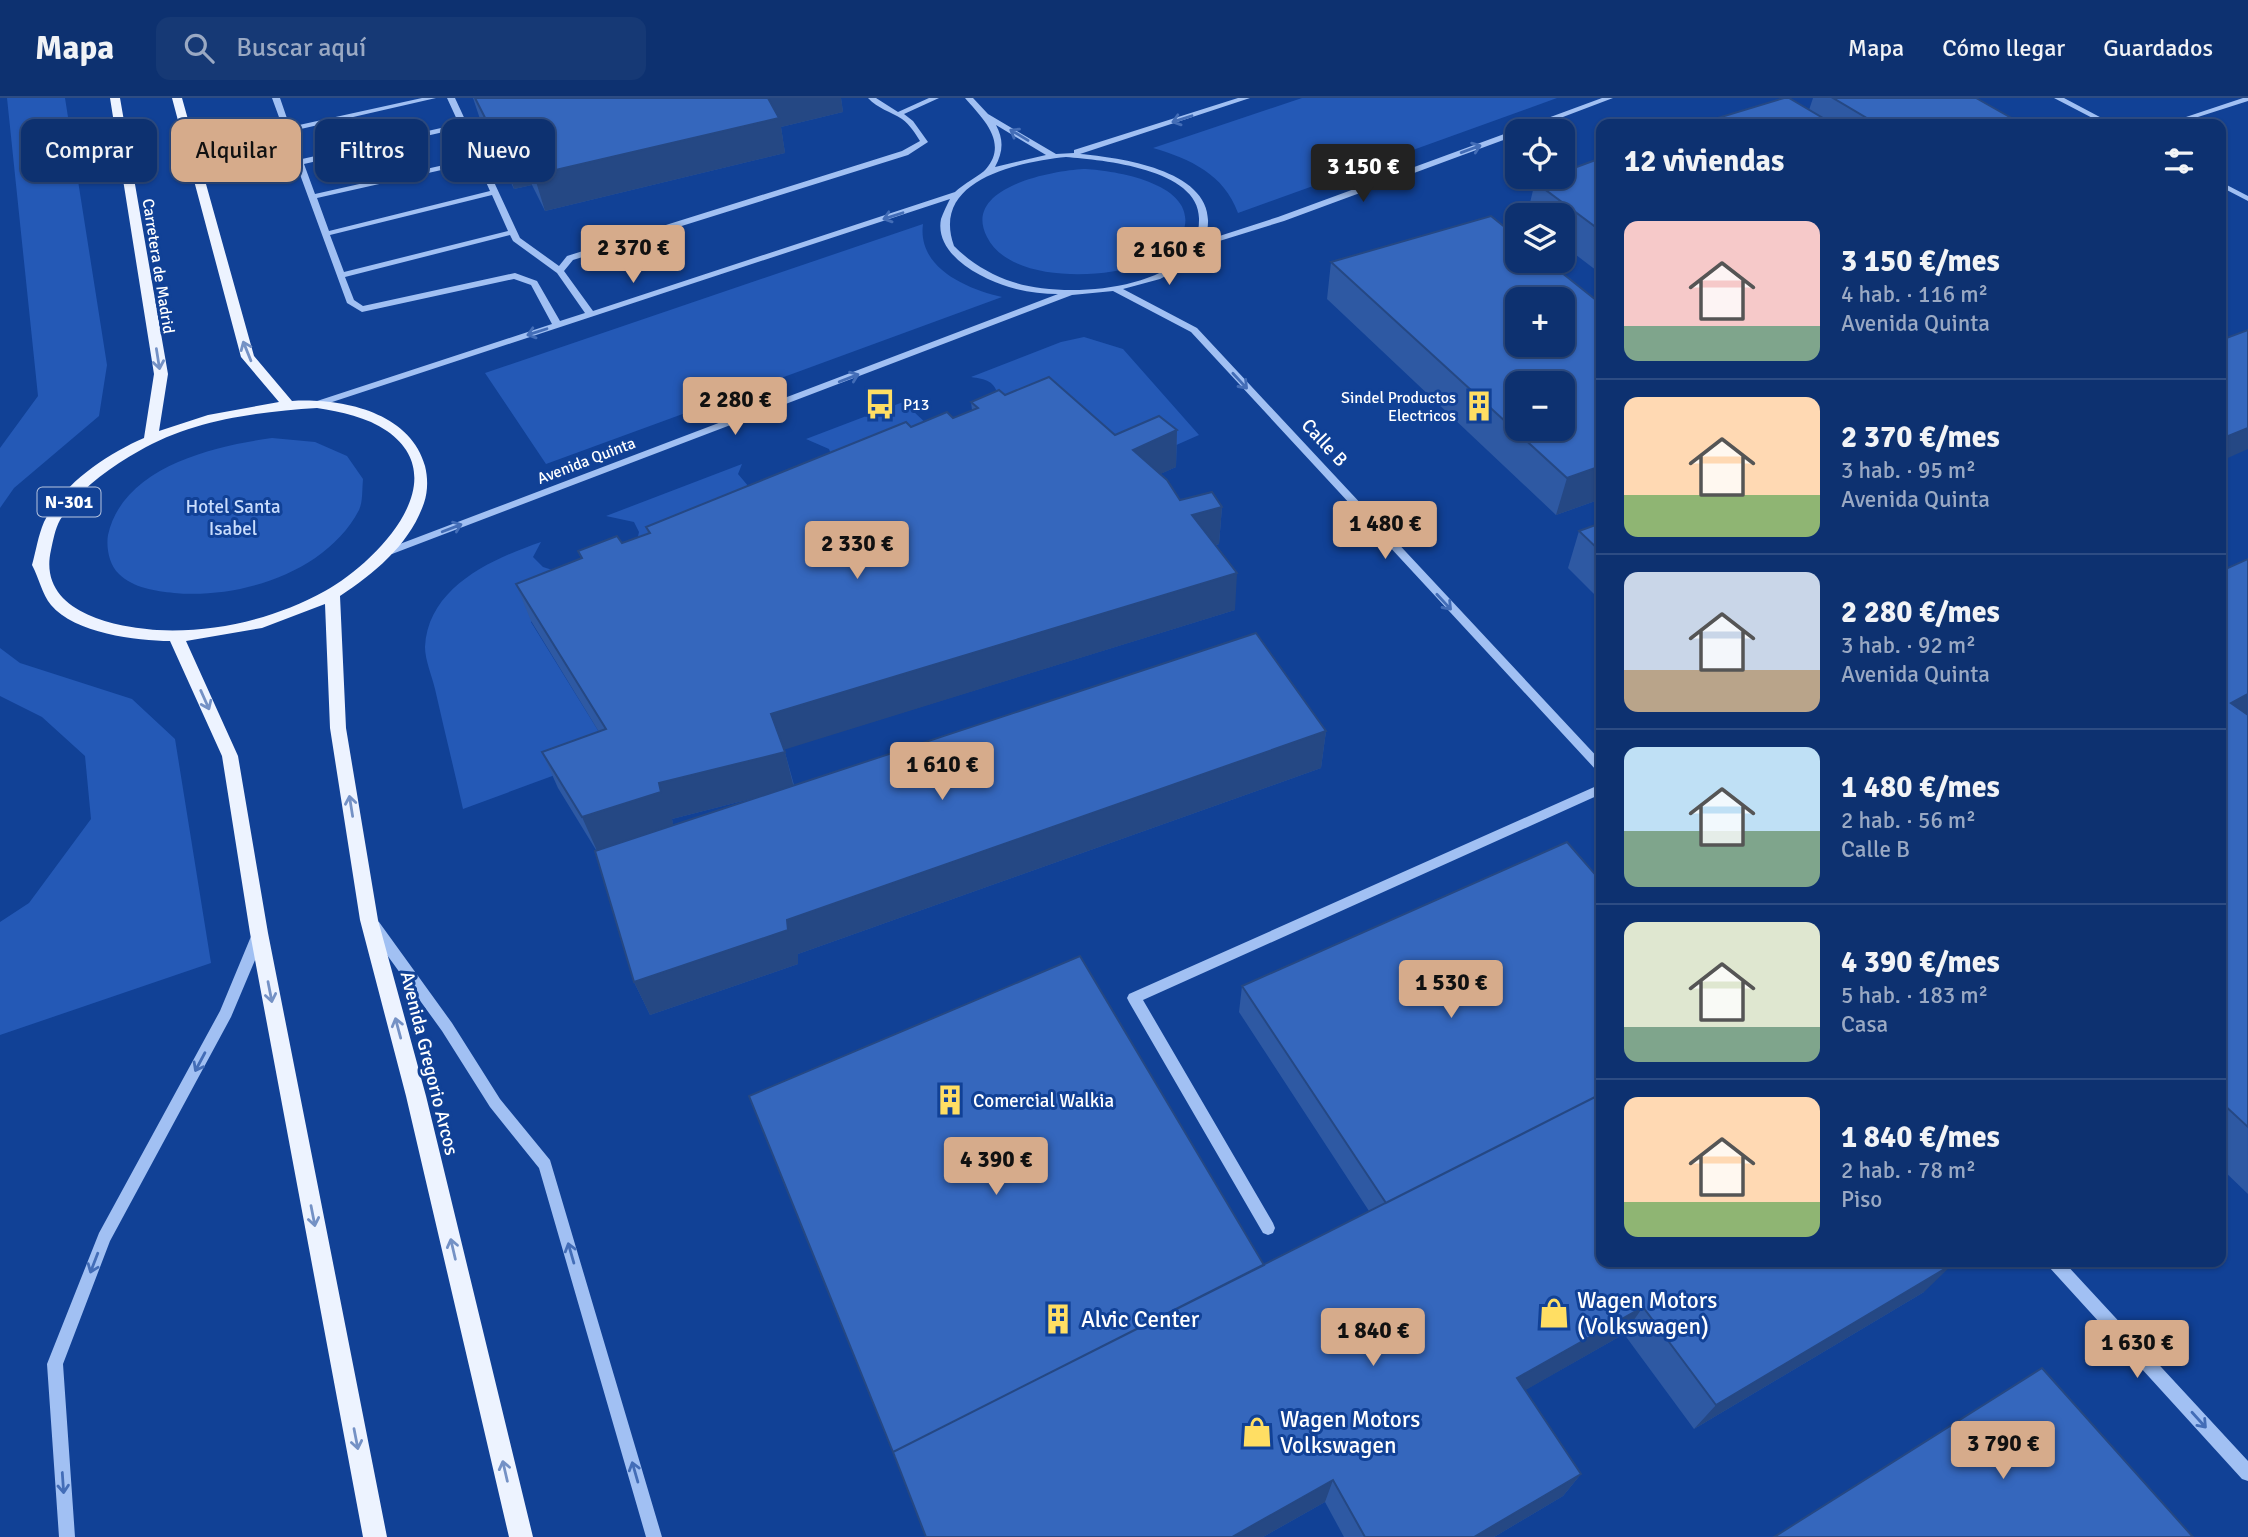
<!DOCTYPE html>
<html lang="es">
<head>
<meta charset="utf-8">
<style>
  :root { --surface:#0d3170; --page:#163975; --text:#f1f3f6; --muted:#9aa9c3; --line:#2d4c83; --accent:#d6ab8b }
  body { margin:0; font-family:Signika,sans-serif; background:var(--page); color:var(--text); height:100vh; display:flex; flex-direction:column; font-size:26px; white-space:nowrap }
  * { box-sizing:border-box; margin:0 }
  p { font-size:23px; color:var(--muted) }
  .icon { flex:none; width:38px; height:38px; fill:none; stroke:currentColor; stroke-width:2; stroke-linecap:round; stroke-linejoin:round }
  .map { position:relative; flex:1; overflow:hidden }
  .details { position:absolute; left:1596px; top:21px; width:630px; height:1148px; display:flex; flex-direction:column; background:var(--surface); border-radius:14px; box-shadow:0 2px 5px #0004,0 0 0 2px var(--line) }
  .details>* { flex:none }
  .hud { position:absolute; left:21px; top:21px; width:665px; height:63px; display:flex; gap:14px }
  .buttons { position:absolute; left:1505px; top:21px; display:grid; gap:14px }
  .buttons a { display:grid; place-items:center; width:70px; height:70px; border-radius:14px; background:var(--surface); box-shadow:0 2px 5px #0004,0 0 0 2px var(--line); font-size:35px }
  .price { position:absolute; translate:-50% -60px; padding:0 16px; border-radius:7px; background:var(--accent); color:#111; font-size:23px; line-height:46px; filter:drop-shadow(0 2px 4px #0008) }
  .price::after { content:''; position:absolute; left:50%; top:42px; width:21px; height:16px; margin-left:-10px; background:inherit; clip-path:polygon(0 0,100% 0,50% 100%) }
  .price.selected { background:#222; color:#fff }
  ul { padding:0; list-style:none }
  li { display:flex; align-items:center; gap:21px; height:175px; padding:0 28px }
  li+li { border-top:2px solid var(--line) }
  li span { display:grid; place-items:center; flex:none; width:196px; height:140px; border-radius:14px; color:#555 }
  li>.icon { margin-inline-start:auto }
  span .icon { width:84px; height:84px; fill:#fffc; stroke-width:1 }
  li b { font-size:30px }
  h2 { display:flex; justify-content:space-between; align-items:center; height:84px; padding:0 28px; font-size:30px }
  .tag { padding:0 24px; border-radius:14px; background:var(--surface); box-shadow:0 2px 5px #0004,0 0 0 2px var(--line); font-size:24px; line-height:63px }
  .tag.selected { background:var(--accent); color:#111 }
  header { display:flex; align-items:center; gap:42px; box-sizing:border-box; height:98px; padding:0 35px; background:var(--surface); border-bottom:2px solid var(--line) }
  header strong { font-size:33px }
  nav { display:flex; gap:38px; margin-inline-start:auto; font-size:24px }
  .search { width:490px; height:63px; background:var(--page); display:flex; align-items:center; gap:18px; box-sizing:border-box; padding:0 24px; border-radius:14px; color:var(--muted); font-size:26px }
  .map>svg:first-child { display:block }
</style>
</head>
<body>
<header>
<strong>Mapa</strong>
<div class="search"><svg class="icon" aria-label="search" viewBox="0 0 24 24"><circle cx="10" cy="10" r="6"/><path d="M15 15l6 6"/></svg>Buscar aquí</div>
<nav><a>Mapa</a><a>Cómo llegar</a><a>Guardados</a></nav>
</header>
<div class="map">
<svg width="2248" height="1439" viewBox="0 0 2248 1439">
  <rect width="100%" height="100%" fill="#114196"/>
  <path fill="#2459b6" d="M7 0H65L107 267 99 318 14 390 0 410V350L38 298Z
    M1302 0H1557L1238 115C1224 76 1190 61 1153 50Z
    M1083 71C1114 72 1204 86 1182 137 1175 152 1155 162 1140 167 1101 181 1009 184 987 139 961 89 1052 73 1083 71Z
    M923 126C917 170 967 191 1002 199L546 366 485 275Z
    M1084 239 1123 251 1199 337 1115 374 998 299C996 283 985 281 971 279L1061 244Z
    M911 301 913 313 930 329 835 367 829 351 806 341Z
    M272 340 315 344 347 358 363 381C362 391 363 404 359 412 326 475 239 501 174 495 156 493 133 490 119 476 109 467 106 449 108 437 123 369 213 348 272 340Z
    M742 366 738 376 749 389 636 447 639 434 634 424 606 418Z
    M541 444 533 459 543 469 565 476 531 524 620 668 555 677 463 711C454 671 444 631 435 591 432 578 425 562 425 549 428 489 492 461 541 444Z
    M0 550 20 565 132 601 175 641 211 865 0 937V824L29 805 91 721 85 658 42 619 0 598Z"/>
  <g fill="none" stroke-linecap="round" stroke-linejoin="round">
    <path fill="#a1c0f3" fill-rule="evenodd" d="M272 0H280L290 29 422 0H436L292 33 302 61 459 26 447 0H455L520 140 559 168 567 158 902 53 920 43C915 35 910 27 902 21 890 13 878 11 868 0H876L898 14 929 0H939L904 16 913 23 928 44 908 57 573 162 564 173 593 213 955 94C963 86 981 77 986 71 1009 44 982 20 965 0H973L988 16 1056 56 1074 55V52L1238 0H1250L1080 56C1125 60 1230 75 1204 143L1278 119 1602 0H1613L1526 33H1517V37L1284 123 1200 149 1182 169 1160 181 1123 191 1197 230 1601 663V674L1597 673 1191 234 1113 193 1072 197 392 456H384L383 454 384 452 1058 196C1042 196 1025 194 1009 189 982 181 934 157 941 121 943 115 947 107 950 101L317 309 312 306 314 304 552 226 531 187 514 181 362 214 347 205ZM996 27 1046 57 995 69C1003 54 1004 42 996 27ZM461 30 475 60 315 96 304 66ZM1066 59C1103 62 1201 71 1199 122 1199 137 1194 150 1183 160 1145 194 1059 199 1013 184 991 177 971 165 954 148 930 81 1019 64 1066 59ZM477 64 490 93 329 133 317 100ZM492 97 508 133 344 174 330 137ZM510 137 513 143 557 175 585 215 560 223 537 183 515 175 363 208 354 202 345 179Z
      M2054 0H2064L2113 26H2104Z
      M2243 0H2248V3L2176 26H2165Z
      M2221 84 2248 98V103L2221 89Z
      M1601 686V696L1143 902 1273 1125 1275 1130 1273 1135 1268 1137 1263 1135 1129 904 1127 900 1129 896Z
      M374 823 379 824 452 925 500 1001 550 1062 662 1439H646L539 1070 490 1009 442 933 369 832 368 828 369 824Z
      M259 831 264 832 266 836 231 919 110 1143 63 1266 75 1439H59L47 1266 99 1135 220 913 252 836 254 832Z
      M2046 1164H2064L2248 1363V1383L2242 1381 2049 1169Z"/>
    <path fill="#edf3ff" fill-rule="evenodd" d="M110 0H120L168 276 159 333 208 317 279 304 241 259 172 0H182L254 258 292 303C342 300 410 314 425 368 428 380 428 393 424 405 410 446 375 475 340 498L346 630 378 822 426 998 533 1439H509L406 998 360 822 330 630 325 506 262 530 186 543 238 658 268 835 387 1439H363L250 835 222 658 170 543C137 543 74 535 51 507 42 496 39 480 32 467 36 453 38 438 44 424 62 386 107 356 144 340L154 276ZM317 310C341 314 367 319 387 333 458 383 374 466 325 493 274 521 215 535 157 532 112 529 37 513 51 452 53 443 55 431 60 422 78 392 109 370 139 353 192 322 256 314 317 310Z"/>
  </g>
  <path fill="#2e59a3" fill-rule="evenodd" d="M473 0H841L843 14 781 29 785 55 545 113 532 87 514 91 481 24Z
    M1813 0H1976L2022 26H1698L1809 12Z
    M1601 60V176L1563 147V117H1527L1535 84Z
    M1331 164 1601 401 1556 417 1327 201Z
    M1005 297 1115 337 1177 332 1176 369 1160 376 1180 402 1222 409 1219 446 1216 447 1235 512 784 651 794 687 1326 633 1321 670 798 856V866L650 917 634 884 596 752 558 690 542 654 599 634 531 523 516 486 581 461 578 453 622 445 648 436 646 429 911 329 953 320 972 312 971 304ZM758 699 673 727 672 721Z
    M1601 425V503L1568 470 1579 433Z
    M2248 461 2247 617 2248 1096 2221 1070V473Z
    M1242 888 1924 1194 1694 1331 1624 1236 1525 1292 1581 1376 1563 1398 1494 1439H1344L1325 1404 1263 1439H926L1264 1167 1369 1113 1239 914Z"/>
  <path fill="#254884" d="M767 0H841L843 14 781 29 785 55 545 113 534 77Z
    M520 51 532 87 514 91 503 55Z
    M2248 330V351L2221 363V341Z
    M1177 332 1176 369 1132 389 1133 352Z
    M1601 368V401L1556 417 1567 380Z
    M1222 409 1219 446 1190 454 1192 417Z
    M1237 475 1235 512 780 653 771 616Z
    M2248 596V617L2221 631 2231 605Z
    M1326 633 1321 670 798 856V866L650 917 634 884 787 822Z
    M785 654 794 690 672 721 674 730 598 755 582 719 659 685Z
    M1953 1166 1924 1194 1694 1331 1716 1307Z
    M1643 1209 1624 1236 1503 1305 1517 1280Z
    M1581 1376 1563 1398 1494 1439H1474Z
    M1333 1382 1325 1404 1263 1439H1232Z"/>
  <path fill="#3567bd" stroke="#254884" stroke-width="2" fill-rule="evenodd" d="M475 0H768L779 20 534 77 520 51 503 55Z
    M1784 0H1789L1833 26H1698Z
    M1833 0H1976L2022 26H1877Z
    M1601 60V133L1535 84 1549 79H1563V74Z
    M1491 118 1517 139V163H1547L1601 206V368L1567 380 1331 164ZM1517 201H1563V247H1517ZM1517 285H1563V331H1517Z
    M2248 232V330L2221 341V242Z
    M1049 279 1115 337 1159 318 1177 332 1133 352 1167 382 1180 402 1212 394 1222 409 1192 417 1237 475 771 616 785 654 659 685 661 694 582 719 542 654 606 631 516 486 582 460 578 453 617 438 622 445 650 435 646 429 906 324 911 329 947 314 953 320 978 310 971 304 999 292 1005 297Z
    M1601 425V454L1579 433Z
    M2248 461V596L2231 605 2248 617V1029L2221 1004V473Z
    M1256 535 1326 633 787 822 788 832 634 884 595 753Z
    M1567 744 1601 783V996L1386 1105 1242 888Z
    M1080 858 1264 1167 893 1354 895 1359 749 998Z
    M1601 996V1164H1951L1953 1166 1716 1307 1643 1209 1517 1280 1581 1376 1474 1439H1365L1333 1382 1232 1439H926L893 1354Z
    M2042 1270 2193 1439H1774Z"/>
  <defs><path id="oneway-shaft" d="M-6 0H5M1.5-3L5.5 0L1.5 3" fill="none" stroke-width="1.6" stroke-linecap="round" stroke-linejoin="round" transform="scale(1.75)"/></defs>
  <g stroke="#436db7">
    <use href="#oneway-shaft" transform="translate(1182 21) rotate(162)"/>
    <use href="#oneway-shaft" transform="translate(1019 37) rotate(-149)"/>
    <use href="#oneway-shaft" transform="translate(1471 51) rotate(-20)"/>
    <use href="#oneway-shaft" transform="translate(893 118) rotate(162)"/>
    <use href="#oneway-shaft" transform="translate(537 234) rotate(162)"/>
    <use href="#oneway-shaft" transform="translate(849 280) rotate(-21)"/>
    <use href="#oneway-shaft" transform="translate(1240 283) rotate(47)"/>
    <use href="#oneway-shaft" transform="translate(452 430) rotate(-21)"/>
    <use href="#oneway-shaft" transform="translate(1444 504) rotate(47)"/>
    <use href="#oneway-shaft" transform="translate(200 964) rotate(118)"/>
    <use href="#oneway-shaft" transform="translate(571 1155) rotate(-106)"/>
    <use href="#oneway-shaft" transform="translate(94 1165) rotate(111)"/>
    <use href="#oneway-shaft" transform="translate(2199 1322) rotate(48)"/>
    <use href="#oneway-shaft" transform="translate(635 1374) rotate(-106)"/>
    <use href="#oneway-shaft" transform="translate(63 1385) rotate(86)"/>
  </g>
  <g stroke="#7491c5">
    <use href="#oneway-shaft" transform="translate(247 253) rotate(-112)"/>
    <use href="#oneway-shaft" transform="translate(158 261) rotate(81)"/>
    <use href="#oneway-shaft" transform="translate(205 602) rotate(66)"/>
    <use href="#oneway-shaft" transform="translate(351 708) rotate(-99)"/>
    <use href="#oneway-shaft" transform="translate(270 894) rotate(79)"/>
    <use href="#oneway-shaft" transform="translate(398 930) rotate(-105)"/>
    <use href="#oneway-shaft" transform="translate(313 1118) rotate(79)"/>
    <use href="#oneway-shaft" transform="translate(453 1151) rotate(-103)"/>
    <use href="#oneway-shaft" transform="translate(356 1341) rotate(79)"/>
    <use href="#oneway-shaft" transform="translate(505 1373) rotate(-103)"/>
  </g>
  <defs>
    <g id="bus-bare" transform="scale(2.415)"><path d="M-5-6H5V4H4V6H2V4H-2V6H-4V4H-5ZM-3.5-4V0h7V-4ZM-3.5 1.2v1.5H-2V1.2ZM2 1.2v1.5H3.5V1.2Z" fill="#ffde63" stroke="#114196" stroke-width="2.5" paint-order="stroke"/></g>
    <g id="building-bare" transform="scale(2.415)"><path d="M-4-6H4V6H1V3H-1V6H-4ZM-2.5-4.3h1.7v1.8h-1.7ZM.8-4.3h1.7v1.8H.8ZM-2.5-1h1.7V.8h-1.7ZM.8-1h1.7V.8H.8Z" fill="#ffde63" stroke="#114196" stroke-width="2.5" paint-order="stroke"/></g>
    <g id="shop-bare" transform="scale(2.415)"><path d="M-5-2.5h2.3a2.7 3.5 0 0 1 5.4 0H5L5.5 6h-11ZM-1.5-2.5h3a1.5 2.3 0 0 0-3 0Z" fill="#ffde63" stroke="#114196" stroke-width="2.5" paint-order="stroke"/></g>
  </defs>
  <g fill-rule="evenodd">
    <use href="#bus-bare" x="880" y="306"/>
    <use href="#building-bare" x="1479" y="308"/>
    <use href="#building-bare" x="950" y="1002"/>
    <use href="#shop-bare" x="1554" y="1215"/>
    <use href="#building-bare" x="1058" y="1221"/>
    <use href="#shop-bare" x="1257" y="1334"/>
  </g>
  <g text-anchor="middle" stroke-width="6" stroke-linejoin="round" paint-order="stroke">
    <g font-size="16" fill="#fff" stroke="#114196">
      <text transform="translate(159 168) rotate(81)" y="6">Carretera de Madrid</text>
      <text transform="translate(586 362) rotate(-21)" y="6">Avenida Quinta</text>
    </g>
    <g font-size="16" fill="#fff" stroke="#114196" text-anchor="end">
      <text x="1456" y="305">Sindel Productos<tspan x="1456" dy="18">Electricos</tspan></text>
      <text x="903" y="312" text-anchor="start">P13</text>
    </g>
    <rect fill="#114196" stroke="#b8c6e0" stroke-width="2" x="37.5" y="389.5" width="63" height="29" rx="5"/>
    <g font-size="18" font-weight="bold" fill="#fff">
      <text x="69" y="410">N-301</text>
    </g>
    <g font-size="19" fill="#fff" stroke="#114196">
      <text transform="translate(1325 344) rotate(47)" y="7">Calle B</text>
      <text transform="translate(430 965) rotate(76)" y="7">Avenida Gregorio Arcos</text>
    </g>
    <g font-size="19" fill="#c9ddfd" stroke="#114196">
      <text x="233" y="415">Hotel Santa<tspan x="233" dy="22">Isabel</tspan></text>
    </g>
    <g font-size="19" fill="#fff" stroke="#114196" text-anchor="start">
      <text x="973" y="1009">Comercial Walkia</text>
    </g>
    <g font-size="23" fill="#fff" stroke="#114196" text-anchor="start">
      <text x="1577" y="1210">Wagen Motors<tspan x="1577" dy="26">(Volkswagen)</tspan></text>
      <text x="1081" y="1229">Alvic Center</text>
      <text x="1280" y="1329">Wagen Motors<tspan x="1280" dy="26">Volkswagen</tspan></text>
    </g>
  </g>
</svg>
<div class="buttons">
<a><svg class="icon" aria-label="locate" viewBox="0 0 24 24"><circle cx="12" cy="12" r="6"/><path d="M12 2v4M12 18v4M2 12h4M18 12h4"/></svg></a>
<a><svg class="icon" aria-label="layers" viewBox="0 0 24 24"><path d="M12 4l9 5-9 5-9-5zM3 14l9 5 9-5"/></svg></a>
<a>+</a>
<a>−</a>
</div>
<b class="price selected" style="left:1363px;top:106px">3 150 €</b>
<b class="price" style="left:633px;top:187px">2 370 €</b>
<b class="price" style="left:1169px;top:189px">2 160 €</b>
<b class="price" style="left:735px;top:339px">2 280 €</b>
<b class="price" style="left:1385px;top:463px">1 480 €</b>
<b class="price" style="left:857px;top:483px">2 330 €</b>
<b class="price" style="left:942px;top:704px">1 610 €</b>
<b class="price" style="left:1451px;top:922px">1 530 €</b>
<b class="price" style="left:996px;top:1099px">4 390 €</b>
<b class="price" style="left:1373px;top:1270px">1 840 €</b>
<b class="price" style="left:2137px;top:1282px">1 630 €</b>
<b class="price" style="left:2003px;top:1383px">3 790 €</b>
<div class="hud">
<a class="tag">Comprar</a>
<a class="tag selected">Alquilar</a>
<a class="tag">Filtros</a>
<a class="tag">Nuevo</a>
</div>
<section class="details">
<h2>12 viviendas<svg class="icon" aria-label="filters" viewBox="0 0 24 24"><path d="M4 7h16M4 17h16"/><circle cx="9" cy="7" r="2"/><circle cx="15" cy="17" r="2"/></svg></h2>
<ul>
<li><span style="background:linear-gradient(#f6c9c9 75%,#7fa58c 0)"><svg class="icon" aria-label="home" viewBox="0 0 24 24"><path d="M3 11l9-7 9 7M6 9v11h12V9"/></svg></span><div><b>3 150 €/mes</b><p>4 hab. · 116 m²</p><p>Avenida Quinta</p></div></li>
<li><span style="background:linear-gradient(#ffd9b3 70%,#8fb573 0)"><svg class="icon" aria-label="home" viewBox="0 0 24 24"><path d="M3 11l9-7 9 7M6 9v11h12V9"/></svg></span><div><b>2 370 €/mes</b><p>3 hab. · 95 m²</p><p>Avenida Quinta</p></div></li>
<li><span style="background:linear-gradient(#c9d6e8 70%,#b9a48a 0)"><svg class="icon" aria-label="home" viewBox="0 0 24 24"><path d="M3 11l9-7 9 7M6 9v11h12V9"/></svg></span><div><b>2 280 €/mes</b><p>3 hab. · 92 m²</p><p>Avenida Quinta</p></div></li>
<li><span style="background:linear-gradient(#bfe0f5 60%,#7fa58c 0)"><svg class="icon" aria-label="home" viewBox="0 0 24 24"><path d="M3 11l9-7 9 7M6 9v11h12V9"/></svg></span><div><b>1 480 €/mes</b><p>2 hab. · 56 m²</p><p>Calle B</p></div></li>
<li><span style="background:linear-gradient(#dfe7d0 75%,#7fa58c 0)"><svg class="icon" aria-label="home" viewBox="0 0 24 24"><path d="M3 11l9-7 9 7M6 9v11h12V9"/></svg></span><div><b>4 390 €/mes</b><p>5 hab. · 183 m²</p><p>Casa</p></div></li>
<li><span style="background:linear-gradient(#ffd9b3 75%,#8fb573 0)"><svg class="icon" aria-label="home" viewBox="0 0 24 24"><path d="M3 11l9-7 9 7M6 9v11h12V9"/></svg></span><div><b>1 840 €/mes</b><p>2 hab. · 78 m²</p><p>Piso</p></div></li>
</ul>
</section>
</div>
</body>
</html>
